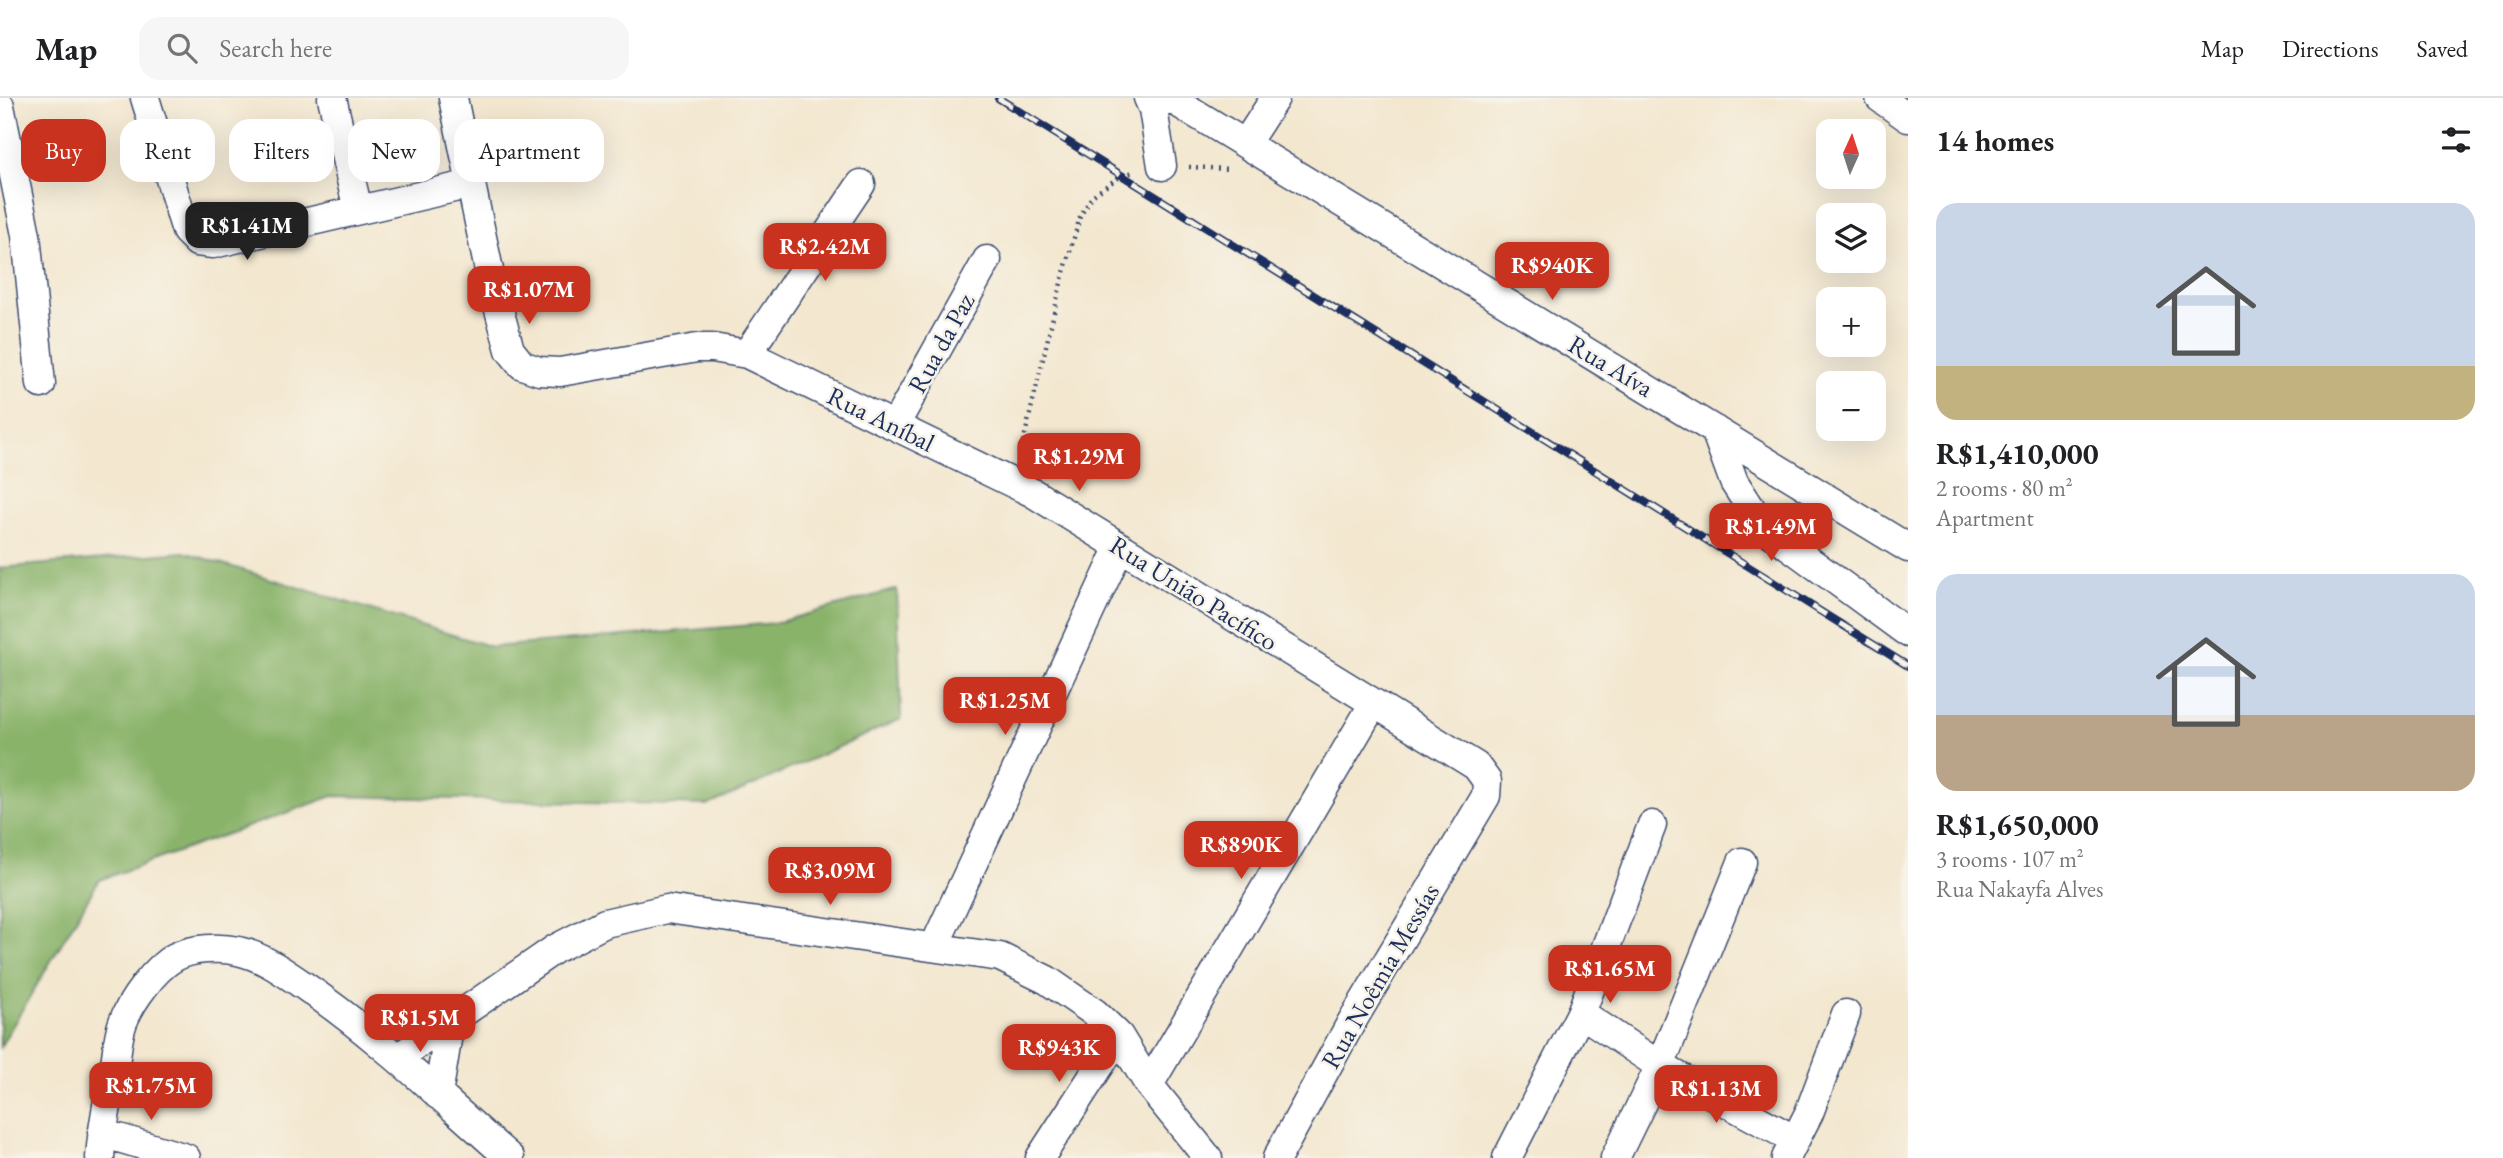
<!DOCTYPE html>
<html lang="en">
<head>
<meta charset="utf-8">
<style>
  :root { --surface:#fff; --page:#f6f6f6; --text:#202124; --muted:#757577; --line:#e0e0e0; --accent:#c8321e }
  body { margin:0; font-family:"EB Garamond",serif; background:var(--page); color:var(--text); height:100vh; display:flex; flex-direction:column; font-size:26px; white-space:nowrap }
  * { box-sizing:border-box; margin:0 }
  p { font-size:23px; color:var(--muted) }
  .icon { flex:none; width:38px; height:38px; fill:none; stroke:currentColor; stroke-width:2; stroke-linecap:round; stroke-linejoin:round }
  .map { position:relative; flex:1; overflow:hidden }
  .drawer { display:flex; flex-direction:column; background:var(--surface); width:595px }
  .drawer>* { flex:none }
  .hud { position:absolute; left:21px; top:21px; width:665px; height:63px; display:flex; gap:14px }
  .needle { width:46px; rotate:3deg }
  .fabs { position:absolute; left:1816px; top:21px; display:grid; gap:14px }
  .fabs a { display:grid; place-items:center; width:70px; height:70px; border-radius:14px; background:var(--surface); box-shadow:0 7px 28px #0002; font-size:35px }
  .price { position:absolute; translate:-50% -60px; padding:0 16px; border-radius:14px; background:var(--accent); color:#fff; font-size:23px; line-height:46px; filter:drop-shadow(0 2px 4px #0008) }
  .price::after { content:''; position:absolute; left:50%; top:42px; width:21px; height:16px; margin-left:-10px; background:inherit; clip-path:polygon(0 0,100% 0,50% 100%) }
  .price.on { background:#222; color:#fff }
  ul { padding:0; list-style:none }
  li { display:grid; align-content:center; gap:14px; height:371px; padding:0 28px }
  li span { display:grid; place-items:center; height:217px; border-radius:21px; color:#555 }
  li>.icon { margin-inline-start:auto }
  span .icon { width:126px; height:126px; fill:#fffc; stroke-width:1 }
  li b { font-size:30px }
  h2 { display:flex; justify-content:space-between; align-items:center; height:84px; padding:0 28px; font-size:30px }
  .pill { padding:0 24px; border-radius:21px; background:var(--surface); box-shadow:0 7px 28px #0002; font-size:24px; line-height:63px }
  .pill.on { background:var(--accent); color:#fff }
  header { display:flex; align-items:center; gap:42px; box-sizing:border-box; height:98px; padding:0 35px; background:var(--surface); border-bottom:2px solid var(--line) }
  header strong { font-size:33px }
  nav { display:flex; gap:38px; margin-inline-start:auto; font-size:24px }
  .search { width:490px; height:63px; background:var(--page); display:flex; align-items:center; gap:18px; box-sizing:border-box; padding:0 24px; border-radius:21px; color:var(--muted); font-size:26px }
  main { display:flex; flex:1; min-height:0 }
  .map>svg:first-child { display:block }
</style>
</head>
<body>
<header>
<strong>Map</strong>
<div class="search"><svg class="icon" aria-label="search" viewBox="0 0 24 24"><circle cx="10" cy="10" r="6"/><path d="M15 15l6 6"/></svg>Search here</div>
<nav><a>Map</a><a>Directions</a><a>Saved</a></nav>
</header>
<main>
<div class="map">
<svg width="1908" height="1060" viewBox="0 0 1908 1060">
  <rect width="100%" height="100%" fill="#f7f3e8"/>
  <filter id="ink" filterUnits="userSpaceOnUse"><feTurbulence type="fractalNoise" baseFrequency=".0143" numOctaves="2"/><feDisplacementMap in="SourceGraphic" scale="14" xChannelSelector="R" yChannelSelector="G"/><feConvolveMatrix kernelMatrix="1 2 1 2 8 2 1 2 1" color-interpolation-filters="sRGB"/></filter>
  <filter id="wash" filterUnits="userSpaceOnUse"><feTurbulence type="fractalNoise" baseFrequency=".00686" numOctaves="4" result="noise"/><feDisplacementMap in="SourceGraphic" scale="28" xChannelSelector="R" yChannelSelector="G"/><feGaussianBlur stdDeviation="1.57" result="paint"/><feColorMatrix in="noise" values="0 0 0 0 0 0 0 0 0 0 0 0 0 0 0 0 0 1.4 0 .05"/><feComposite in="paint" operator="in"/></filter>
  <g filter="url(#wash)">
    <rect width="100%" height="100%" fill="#f3e7cf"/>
    <path fill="#8ab36a" stroke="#527164" stroke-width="2" d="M184 454 492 549 776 525 897 491 901 621 709 707 333 698 99 782 0 949V470Z"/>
  </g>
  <g filter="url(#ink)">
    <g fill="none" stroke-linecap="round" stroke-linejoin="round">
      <g stroke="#3b4b6f" stroke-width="31">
        <path id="minor" d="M145 0 186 133 197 144 213 146 471 86
          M332 0 358 112
          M453 0 491 182 510 252 522 267 539 273 560 274 697 250H713L747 256 1033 395 1476 668 1487 683 1486 698 1351 925 1277 1060
          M1148 0 1153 11 1162 68
          M1170 0 1908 450
          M1880 0 1908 20
          M0 8 26 137 41 286
          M1246 45 1275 0
          M747 256 861 86
          M895 327 987 162
          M1715 332 1734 384 1763 429 1908 535
          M934 849 1120 449
          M1581 915 1660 968 1795 1042
          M399 959 555 851 605 825 667 811 1000 859 1047 882 1095 915 1119 938 1149 987 1208 1060
          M1149 987 1374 605
          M438 997 450 924
          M102 1035 186 1060
          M100 1060C102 1028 109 997 115 966 117 953 118 937 123 924 131 903 155 870 175 859 192 850 220 849 238 853 262 858 284 874 303 887 378 938 442 1001 510 1060
          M1040 1060 1119 938
          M1507 1060 1581 915 1652 727
          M1615 1060 1660 968 1742 764
          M1786 1060 1809 1015 1846 916"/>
      </g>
      <path stroke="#3b4b6f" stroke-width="4.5" stroke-dasharray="2 5" stroke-linecap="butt" d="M1189 69 1229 71
        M1020 358 1061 185 1080 119 1092 98 1122 77 1135 74"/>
      <use href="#minor" stroke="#fff" stroke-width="28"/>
      <g stroke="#1b2f5e" stroke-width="8">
        <path id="rail" d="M998 0 1908 568"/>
      </g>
      <use href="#rail" stroke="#f7f3e8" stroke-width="5" stroke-dasharray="16" stroke-linecap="butt"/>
    </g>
  </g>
  <g text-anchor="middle" stroke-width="5" stroke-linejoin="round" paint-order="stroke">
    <g font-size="26" fill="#1b2f5e" stroke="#f7f3e8">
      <text transform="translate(941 245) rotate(-61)" y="9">Rua da Paz</text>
      <text transform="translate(1611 268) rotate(31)" y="9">Rua Aíva</text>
      <text transform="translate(881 321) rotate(26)" y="9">Rua Aníbal</text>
      <text transform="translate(1194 495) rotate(32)" y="9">Rua União Pacífico</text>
      <text transform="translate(1380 878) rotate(-60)" y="9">Rua Noêmia Messías</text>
    </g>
  </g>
</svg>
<div class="fabs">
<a><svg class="needle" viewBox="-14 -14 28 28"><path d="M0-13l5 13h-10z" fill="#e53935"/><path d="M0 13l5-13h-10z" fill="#757577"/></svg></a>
<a><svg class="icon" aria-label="layers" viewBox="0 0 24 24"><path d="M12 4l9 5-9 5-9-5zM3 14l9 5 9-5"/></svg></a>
<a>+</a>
<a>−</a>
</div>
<b class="price on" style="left:247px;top:164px">R$1.41M</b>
<b class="price" style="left:825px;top:185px">R$2.42M</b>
<b class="price" style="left:1552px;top:204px">R$940K</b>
<b class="price" style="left:529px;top:228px">R$1.07M</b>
<b class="price" style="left:1079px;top:395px">R$1.29M</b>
<b class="price" style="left:1771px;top:465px">R$1.49M</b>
<b class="price" style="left:1005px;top:639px">R$1.25M</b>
<b class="price" style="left:1241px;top:783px">R$890K</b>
<b class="price" style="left:830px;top:809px">R$3.09M</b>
<b class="price" style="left:1610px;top:907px">R$1.65M</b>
<b class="price" style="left:420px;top:956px">R$1.5M</b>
<b class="price" style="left:1059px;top:986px">R$943K</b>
<b class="price" style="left:151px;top:1024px">R$1.75M</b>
<b class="price" style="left:1716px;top:1027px">R$1.13M</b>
<div class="hud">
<a class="pill on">Buy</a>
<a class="pill">Rent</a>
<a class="pill">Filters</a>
<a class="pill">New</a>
<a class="pill">Apartment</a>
</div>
</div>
<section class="drawer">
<h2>14 homes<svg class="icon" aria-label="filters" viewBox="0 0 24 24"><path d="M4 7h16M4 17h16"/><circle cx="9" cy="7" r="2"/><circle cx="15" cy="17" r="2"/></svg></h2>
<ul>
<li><span style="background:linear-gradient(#c9d6e8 75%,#c2b280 0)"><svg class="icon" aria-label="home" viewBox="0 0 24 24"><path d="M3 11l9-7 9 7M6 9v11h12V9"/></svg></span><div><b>R$1,410,000</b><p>2 rooms · 80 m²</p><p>Apartment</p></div></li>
<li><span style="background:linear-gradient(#c9d6e8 65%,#b9a48a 0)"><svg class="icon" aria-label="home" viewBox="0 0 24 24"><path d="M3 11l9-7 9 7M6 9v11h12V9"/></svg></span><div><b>R$1,650,000</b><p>3 rooms · 107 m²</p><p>Rua Nakayfa Alves</p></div></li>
</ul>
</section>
</main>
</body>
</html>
